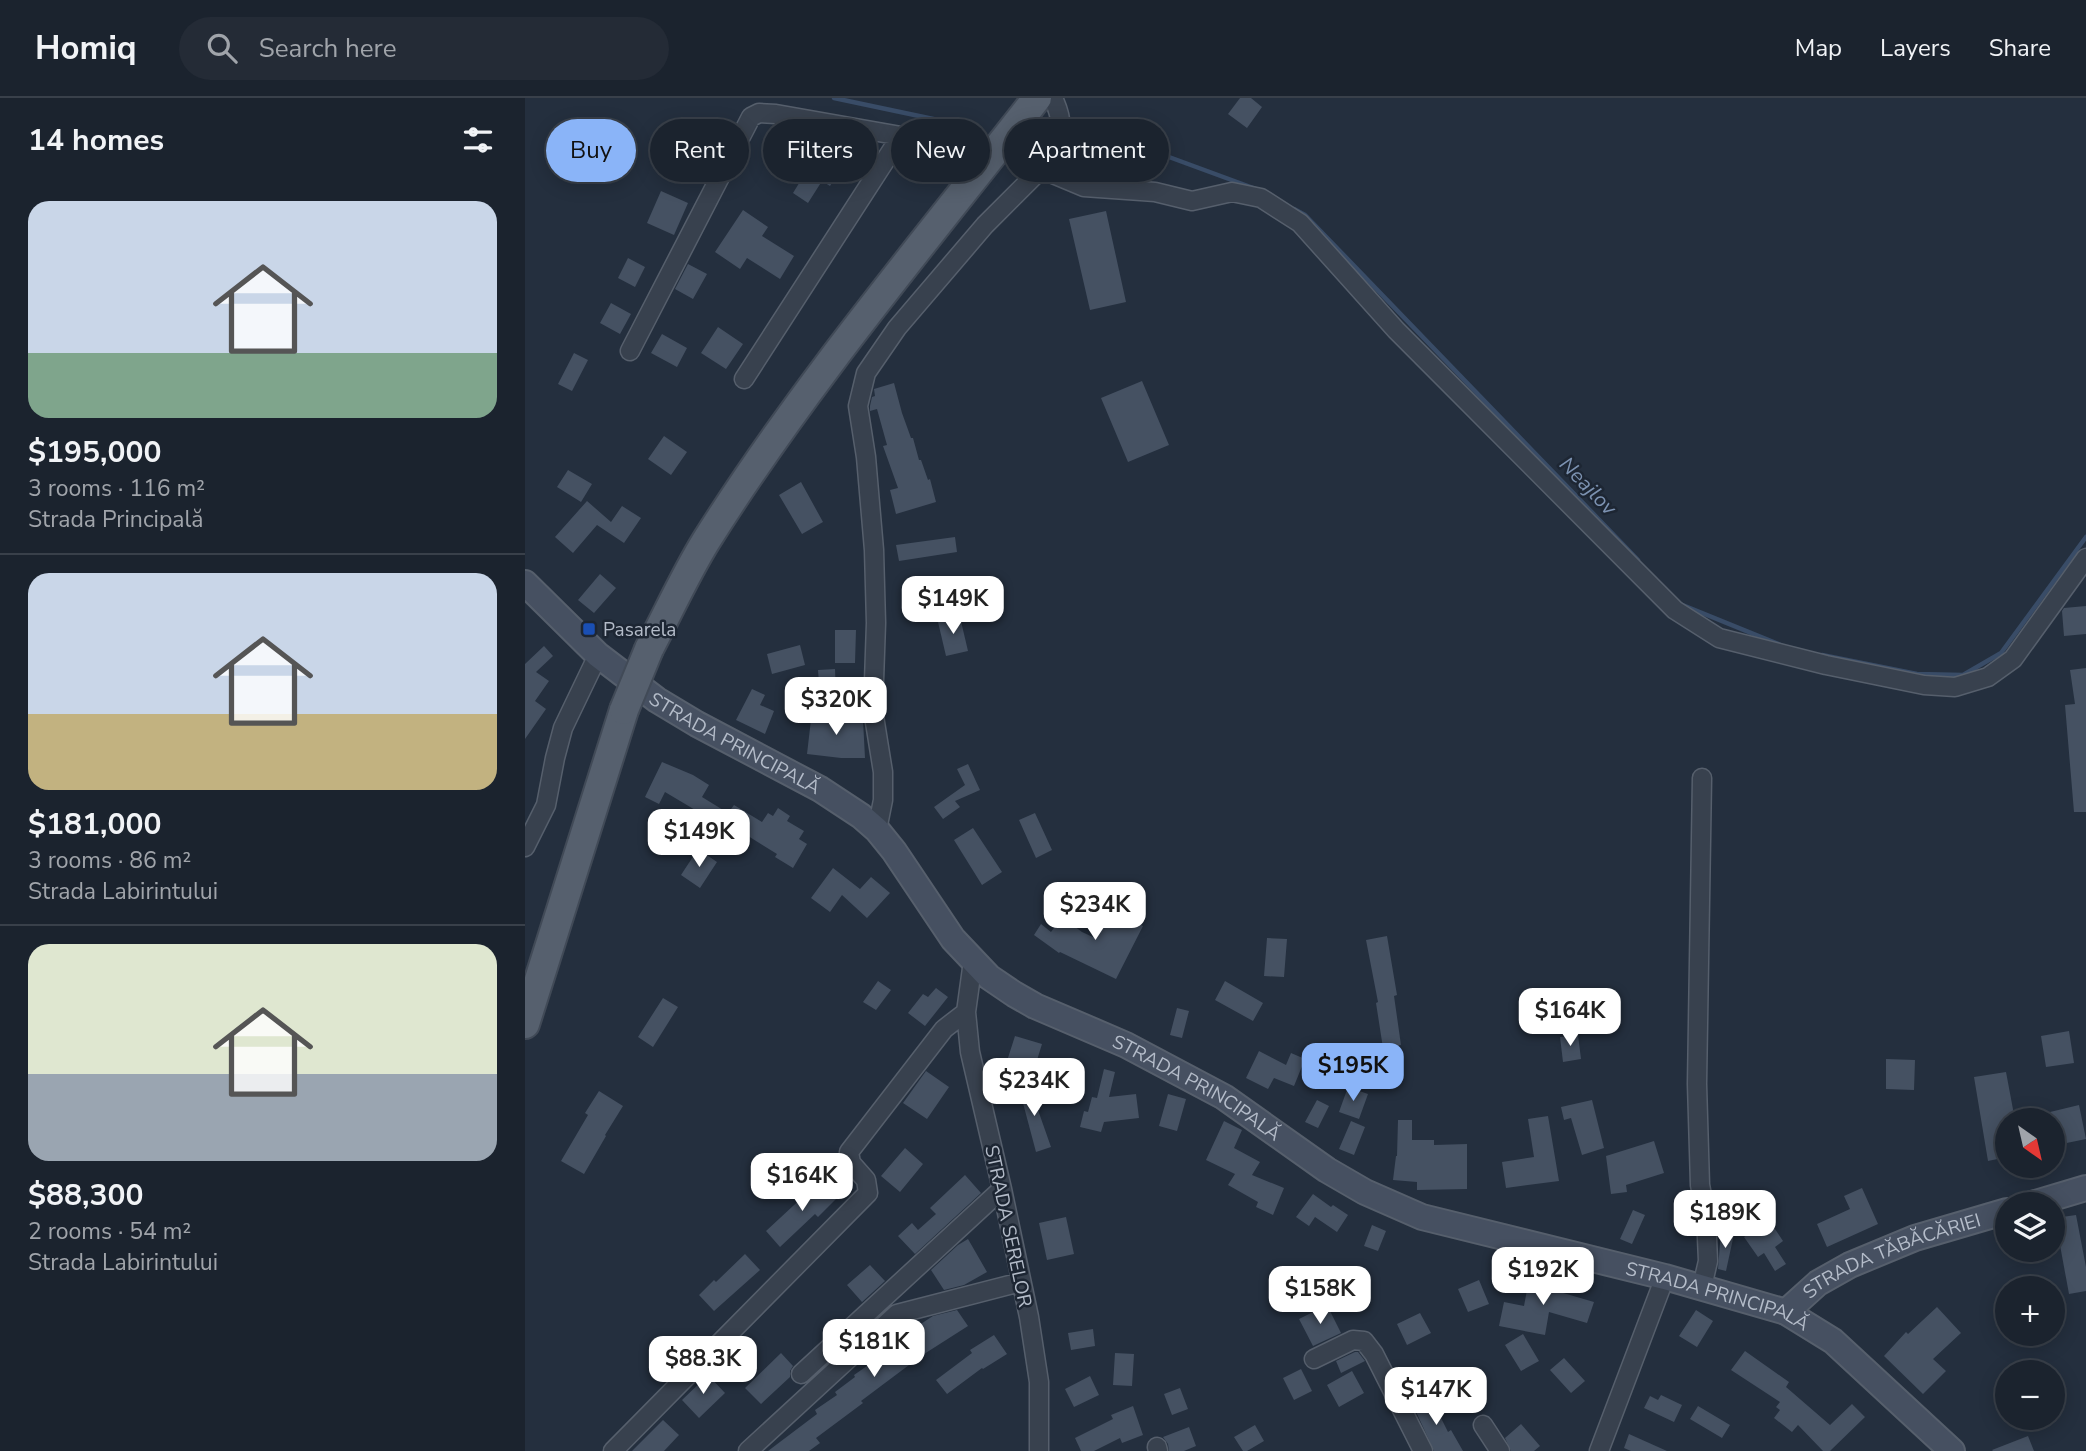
<!DOCTYPE html>
<html lang="en">
<head>
<meta charset="utf-8">
<style>
  :root { --surface:#1b232e; --page:#242b36; --text:#f1f3f6; --muted:#a0a4aa; --line:#39404a; --accent:#8ab4f8 }
  body { margin:0; font-family:"Nunito Sans",sans-serif; background:var(--page); color:var(--text); height:100vh; display:flex; flex-direction:column; font-size:26px; white-space:nowrap }
  * { box-sizing:border-box; margin:0 }
  p { font-size:23px; color:var(--muted) }
  .icon { flex:none; width:38px; height:38px; fill:none; stroke:currentColor; stroke-width:2; stroke-linecap:round; stroke-linejoin:round }
  .map { position:relative; flex:1; overflow:hidden }
  .details { display:flex; flex-direction:column; background:var(--surface); width:525px }
  .details>* { flex:none }
  .guide { position:absolute; left:21px; top:21px; width:665px; height:63px; display:flex; gap:14px }
  .needle { width:46px; rotate:146deg }
  .fabs { position:absolute; left:1470px; top:1010px; display:grid; gap:14px }
  .fabs a { display:grid; place-items:center; width:70px; height:70px; border-radius:50%; background:var(--surface); box-shadow:0 4px 18px #0003,0 0 0 2px var(--line); font-size:35px }
  .price { position:absolute; translate:-50% -60px; padding:0 16px; border-radius:14px; background:#fff; color:#222; font-size:23px; line-height:46px; filter:drop-shadow(0 2px 4px #0008) }
  .price::after { content:''; position:absolute; left:50%; top:42px; width:21px; height:16px; margin-left:-10px; background:inherit; clip-path:polygon(0 0,100% 0,50% 100%) }
  .price.current { background:var(--accent); color:#111 }
  ul { padding:0; list-style:none }
  li { display:grid; align-content:center; gap:14px; height:371px; padding:0 28px }
  li+li { border-top:2px solid var(--line) }
  li span { display:grid; place-items:center; height:217px; border-radius:21px; color:#555 }
  li>.icon { margin-inline-start:auto }
  span .icon { width:126px; height:126px; fill:#fffc; stroke-width:1 }
  li b { font-size:30px }
  h2 { display:flex; justify-content:space-between; align-items:center; height:84px; padding:0 28px; font-size:30px }
  .pill { padding:0 24px; border-radius:32px; background:var(--surface); box-shadow:0 4px 18px #0003,0 0 0 2px var(--line); font-size:24px; line-height:63px }
  .pill.current { background:var(--accent); color:#111 }
  header { display:flex; align-items:center; gap:42px; box-sizing:border-box; height:98px; padding:0 35px; background:var(--surface); border-bottom:2px solid var(--line) }
  header strong { font-size:33px }
  nav { display:flex; gap:38px; margin-inline-start:auto; font-size:24px }
  .search { width:490px; height:63px; background:var(--page); display:flex; align-items:center; gap:18px; box-sizing:border-box; padding:0 24px; border-radius:38px; color:var(--muted); font-size:26px }
  main { display:flex; flex:1; min-height:0 }
  .map>svg:first-child { display:block }
</style>
</head>
<body>
<header>
<strong>Homiq</strong>
<div class="search"><svg class="icon" aria-label="search" viewBox="0 0 24 24"><circle cx="10" cy="10" r="6"/><path d="M15 15l6 6"/></svg>Search here</div>
<nav><a>Map</a><a>Layers</a><a>Share</a></nav>
</header>
<main>
<section class="details">
<h2>14 homes<svg class="icon" aria-label="filters" viewBox="0 0 24 24"><path d="M4 7h16M4 17h16"/><circle cx="9" cy="7" r="2"/><circle cx="15" cy="17" r="2"/></svg></h2>
<ul>
<li><span style="background:linear-gradient(#c9d6e8 70%,#7fa58c 0)"><svg class="icon" aria-label="home" viewBox="0 0 24 24"><path d="M3 11l9-7 9 7M6 9v11h12V9"/></svg></span><div><b>$195,000</b><p>3 rooms · 116 m²</p><p>Strada Principală</p></div></li>
<li><span style="background:linear-gradient(#c9d6e8 65%,#c2b280 0)"><svg class="icon" aria-label="home" viewBox="0 0 24 24"><path d="M3 11l9-7 9 7M6 9v11h12V9"/></svg></span><div><b>$181,000</b><p>3 rooms · 86 m²</p><p>Strada Labirintului</p></div></li>
<li><span style="background:linear-gradient(#dfe7d0 60%,#9aa5b1 0)"><svg class="icon" aria-label="home" viewBox="0 0 24 24"><path d="M3 11l9-7 9 7M6 9v11h12V9"/></svg></span><div><b>$88,300</b><p>2 rooms · 54 m²</p><p>Strada Labirintului</p></div></li>
</ul>
</section>
<div class="map">
<svg width="1561" height="1353" viewBox="0 0 1561 1353">
  <rect width="100%" height="100%" fill="#242f3e"/>
  <g fill="none" stroke-linecap="round" stroke-linejoin="round">
    <path stroke="#394c67" stroke-width="4.5" d="M309 0 451 30
      M557 27 731 91
      M769 111 780 117 1113 462
      M1155 506 1258 548
      M1297 557 1392 576 1438 577 1476 555 1561 439"/>
  </g>
  <path fill="#455162" d="M715 0H726L737 9 722 30 703 16Z
    M168 29 190 40 176 70 153 59Z
    M259 39 290 59 300 42 324 57 305 88 297 83 283 105 268 95 276 82 244 62Z
    M136 93 163 105 149 137 122 125Z
    M218 112 243 129 237 138 269 158 255 181 222 160 215 171 190 154Z
    M581 113 601 204 565 212 544 121Z
    M103 160 120 169 110 189 93 180Z
    M163 166 182 176 168 201 150 191Z
    M86 205 106 216 95 236 75 225Z
    M193 229 218 246 201 271 176 255Z
    M137 236 162 250 152 269 126 255Z
    M49 255 63 262 47 293 33 286Z
    M617 283 644 347 603 364 576 300Z
    M369 285 377 315 386 340H388L394 362H396L403 382 405 381 411 404 371 416 365 392 373 390 358 348 362 347 352 311 345 313V308L347 299 350 298 349 291Z
    M139 338 162 354 146 377 123 361Z
    M43 372 67 386 56 404 32 389Z
    M276 384 298 424 277 436 254 397Z
    M62 403 86 424 97 408 116 420 99 445 72 427 48 455 30 439Z
    M430 439 432 454 374 463 371 447Z
    M75 476 91 490 69 515 53 502Z
    M1561 508V536L1539 538 1537 513 1539 510Z
    M435 519 443 553 421 558 413 524Z
    M310 532H331L330 565H310Z
    M275 547 280 567 247 576 242 556Z
    M19 548 28 558 11 574 24 583 10 603 21 611 0 641V566Z
    M1561 570V714H1549L1540 607 1550 606 1545 572Z
    M310 571 311 596 295 598 293 572Z
    M227 591 240 597 235 607 249 613 240 636 211 622Z
    M287 613 304 615 303 623 338 622 340 660H316L282 656Z
    M137 664 168 677 184 687 177 699 203 715 209 707 237 724 243 715 248 718 253 710 265 718 262 723 279 733 274 741 282 746 268 770 250 759 252 756 212 731 206 740 184 726 187 722 140 694 134 706 120 699Z
    M443 666 455 692 430 703 435 709 418 721 409 709 440 687 432 671Z
    M510 715 527 752 511 760 494 722Z
    M448 730 477 774 457 787 429 742Z
    M173 751 192 764 175 790 156 777Z
    M308 770 335 791 346 779 365 795 342 820 317 797 305 814 286 800Z
    M584 811 618 828 591 881 535 854 534 855 509 837 516 826 526 834 537 819 557 834 570 840Z
    M862 838 872 897 869 898 876 947 858 950 851 905 853 904 841 842Z
    M742 840 762 841 759 879 739 878Z
    M353 883 366 892 351 912 338 904Z
    M700 883 738 905 728 923 690 902Z
    M411 890 423 899 400 928 383 915 398 896 403 899Z
    M138 900 153 909 128 949 113 939Z
    M652 910 664 913 657 940 645 937Z
    M1544 933 1549 965 1521 969 1516 938Z
    M1053 937 1056 961 1038 964 1035 939Z
    M490 938 517 946 508 975 481 966Z
    M734 953 761 967 766 955 780 961 769 988 749 980 743 991 721 980Z
    M1361 961 1390 962 1389 992 1361 991Z
    M579 971 590 974 584 999 611 996 614 1020 579 1024 576 1034 555 1029 559 1013 563 1014 567 999 572 1000Z
    M401 973 424 989 402 1021 378 1005Z
    M1481 974 1490 1022 1476 1024 1482 1059 1463 1063 1449 979Z
    M508 987 515 1012H513L526 1049 511 1054 494 990Z
    M823 989 843 996 834 1021 814 1014Z
    M74 993 98 1008 80 1037 81 1038 59 1076 36 1063 63 1017 60 1015Z
    M643 996 661 1001 652 1033 634 1028Z
    M792 1002 804 1008 793 1030 780 1024Z
    M1067 1002 1079 1050 1057 1057 1046 1020 1039 1022 1036 1009Z
    M1554 1007 1561 1041 1532 1047 1525 1014Z
    M1023 1018 1034 1083 981 1090 977 1064 1009 1059 1003 1021Z
    M873 1022H887V1042H909V1047L942 1046V1091L892 1092V1084L868 1082 871 1058H872Z
    M699 1023 717 1032 709 1050 735 1064 727 1077 759 1090 748 1117 731 1109 733 1104 703 1087 710 1076 681 1062Z
    M826 1023 840 1029 829 1057 814 1051Z
    M1129 1043 1139 1075 1101 1087 1102 1094 1086 1096 1081 1058Z
    M380 1050 398 1066 375 1094 356 1078Z
    M440 1077 456 1095 390 1156 373 1138 387 1125 393 1132 411 1116 405 1110Z
    M296 1082 313 1099 293 1119 290 1116 255 1149 241 1133Z
    M1337 1090 1353 1126 1302 1149 1292 1126 1325 1111 1319 1098Z
    M1236 1093 1247 1118 1234 1124 1222 1099Z
    M788 1096 806 1109 808 1107 823 1117 812 1134 790 1119 784 1128 771 1119Z
    M1108 1112 1120 1117 1107 1146 1095 1141Z
    M1551 1117 1561 1169V1193L1544 1196 1530 1120Z
    M541 1119 549 1156 522 1162 514 1125Z
    M1244 1122 1258 1143 1250 1149 1261 1166 1250 1173 1239 1155 1233 1159 1219 1139Z
    M847 1127 861 1133 853 1153 839 1148Z
    M1196 1133 1209 1136 1201 1173 1193 1171Z
    M443 1141 462 1174 439 1187 419 1192 406 1172 433 1147Z
    M220 1156 235 1172 189 1213 174 1197 189 1182 191 1184Z
    M345 1167 360 1183 337 1204 322 1187Z
    M1005 1176 1030 1181 1028 1192 1069 1204 1062 1225 1024 1214 1020 1237 974 1228 979 1204 999 1208Z
    M954 1182 964 1206 943 1214 933 1191Z
    M802 1207 816 1235 788 1248 774 1221Z
    M1412 1209 1436 1235 1408 1261 1421 1273 1398 1296 1359 1258 1381 1234 1383 1236Z
    M432 1212 443 1228 396 1258 336 1303 338 1305 291 1340 295 1345 284 1353H243L292 1316 290 1312 312 1297 310 1294 330 1279 329 1277 349 1263 348 1261 388 1232V1231L408 1218Z
    M1171 1212 1188 1223 1172 1249 1154 1238Z
    M895 1215 906 1235 882 1247 872 1226Z
    M568 1231 570 1248 546 1252 543 1235Z
    M998 1236 1014 1263 996 1273 980 1247Z
    M469 1237 482 1256 458 1271 457 1270 422 1296 411 1282 447 1255 445 1252Z
    M1220 1253 1264 1284 1261 1289 1305 1327 1327 1306 1340 1319 1305 1353H1298L1273 1327 1267 1334 1249 1320 1255 1312 1251 1309 1255 1304 1206 1272Z
    M830 1254H833L840 1263 816 1275 811 1263Z
    M256 1255 268 1268 265 1273V1279L236 1306 220 1290Z
    M590 1255 609 1256 607 1288 588 1287Z
    M1039 1260 1060 1283 1046 1295 1025 1272Z
    M776 1271 787 1293 769 1302 758 1280Z
    M827 1273 839 1295 814 1309 802 1287Z
    M183 1277 200 1295 174 1320 157 1302Z
    M565 1278 574 1297 549 1309 540 1291Z
    M655 1290 663 1311 647 1317 639 1296Z
    M1136 1297 1157 1307 1149 1324 1119 1310 1125 1298 1133 1302Z
    M905 1298 923 1334 926 1332 938 1353H909L888 1307Z
    M608 1308 618 1337 597 1345 595 1340 569 1353H556L550 1340 588 1321 586 1317Z
    M1173 1308 1205 1327 1197 1340 1165 1321Z
    M138 1322 154 1337 139 1353H107Z
    M996 1326 1015 1348 1009 1353H986L980 1340Z
    M730 1327 739 1343 722 1353H718L709 1339Z
    M664 1329 671 1348 659 1353H644L643 1346 638 1339Z
    M1104 1336 1142 1353H1106L1099 1350Z
    M1503 1338 1509 1353H1468L1467 1352Z"/>
  <g fill="none" stroke-linecap="round" stroke-linejoin="round">
    <g stroke="#565f6c" stroke-width="21">
      <path id="street" d="M516 71C532 42 544 34 528 0
        M105 253 226 19 234 15 251 16 376 38 474 49
        M219 281 376 38
        M1177 680 1172 986 1175 1087 1181 1117 1183 1163 1177 1189
        M352 732 358 702V674L348 612 351 525 349 452 341 359 333 308 341 275 372 230 460 127 516 71 559 89 630 94 667 103 707 94 736 100 775 125 871 232 1150 512 1194 540 1301 567 1399 587 1430 589 1463 579 1488 561 1561 460
        M0 749 21 707 30 660 38 630 73 557
        M448 863 441 914 445 954 477 1091 504 1219 514 1284V1353
        M789 1261 828 1242 839 1243 849 1256 898 1353
        M276 1276 477 1091
        M958 1327 975 1353
        M632 1349 633 1353
        M88 1353 343 1095 341 1082 326 1065 324 1054 419 931 441 914
        M223 1353 372 1216 496 1184
        M1074 1353 1140 1179"/>
    </g>
    <g stroke="#565f6c" stroke-width="28">
      <g id="secondary">
        <path id="s1" d="M0 485 73 557 132 602 172 626 295 691 336 718 352 732 369 753 428 841 464 879 489 896 510 908 601 947 699 999 802 1072 840 1094 897 1119 1140 1179 1261 1214 1308 1243 1427 1353"/>
        <path d="M1507 1106 1561 1090"/>
        <path id="s2" d="M1261 1214 1293 1185 1325 1167 1390 1140 1482 1113"/>
      </g>
    </g>
    <g stroke="#414a57" stroke-width="32">
      <path id="primary" d="M124 551C143 515 160 477 181 443 279 287 399 145 512 0
        M0 926 99 612"/>
    </g>
    <use href="#street" stroke="#38414e" stroke-width="18"/>
    <use href="#secondary" stroke="#465061" stroke-width="24"/>
    <use href="#primary" stroke="#56606e" stroke-width="28"/>
    <g stroke="#414a57" stroke-width="32" stroke-linecap="butt">
      <path id="primary-bridge" d="M99 612 124 551"/>
    </g>
    <use href="#primary-bridge" stroke="#56606e" stroke-width="28"/>
  </g>
  <rect fill="#1a4fb4" stroke="#1d2633" stroke-width="2.5" x="57" y="524" width="14" height="14" rx="3.5"/>
  <g text-anchor="middle" stroke-width="5" stroke-linejoin="round" paint-order="stroke">
    <g font-size="19" fill="#b4bcc9" stroke="#1d2633" text-anchor="start">
      <text x="78" y="538">Pasarela</text>
    </g>
    <g font-size="19" fill="#b4bcc9" stroke="#1d2633">
      <text dy="7" stroke="none"><textPath href="#s1" startOffset="266">STRADA PRINCIPALĂ</textPath></text>
      <text dy="7" stroke="none"><textPath href="#s1" startOffset="854">STRADA PRINCIPALĂ</textPath></text>
      <text transform="translate(484 1128) rotate(78)" y="7">STRADA SERELOR</text>
      <text dy="7" stroke="none"><textPath href="#s2" startOffset="122">STRADA TĂBĂCĂRIEI</textPath></text>
      <text dy="7" stroke="none"><textPath href="#s1" startOffset="1421">STRADA PRINCIPALĂ</textPath></text>
    </g>
    <g font-size="21" font-style="italic" fill="#7c92b1" stroke="#1d2633">
      <text transform="translate(1063 388) rotate(46)" y="7">Neajlov</text>
    </g>
  </g>
</svg>
<div class="fabs">
<a><svg class="needle" viewBox="-14 -14 28 28"><path d="M0-13l5 13h-10z" fill="#e53935"/><path d="M0 13l5-13h-10z" fill="#a0a4aa"/></svg></a>
<a><svg class="icon" aria-label="layers" viewBox="0 0 24 24"><path d="M12 4l9 5-9 5-9-5zM3 14l9 5 9-5"/></svg></a>
<a>+</a>
<a>−</a>
</div>
<b class="price" style="left:428px;top:538px">$149K</b>
<b class="price" style="left:311px;top:639px">$320K</b>
<b class="price" style="left:174px;top:771px">$149K</b>
<b class="price" style="left:570px;top:844px">$234K</b>
<b class="price" style="left:1045px;top:950px">$164K</b>
<b class="price current" style="left:828px;top:1005px">$195K</b>
<b class="price" style="left:509px;top:1020px">$234K</b>
<b class="price" style="left:277px;top:1115px">$164K</b>
<b class="price" style="left:1200px;top:1152px">$189K</b>
<b class="price" style="left:1018px;top:1209px">$192K</b>
<b class="price" style="left:795px;top:1228px">$158K</b>
<b class="price" style="left:349px;top:1281px">$181K</b>
<b class="price" style="left:178px;top:1298px">$88.3K</b>
<b class="price" style="left:911px;top:1329px">$147K</b>
<div class="guide">
<a class="pill current">Buy</a>
<a class="pill">Rent</a>
<a class="pill">Filters</a>
<a class="pill">New</a>
<a class="pill">Apartment</a>
</div>
</div>
</main>
</body>
</html>
